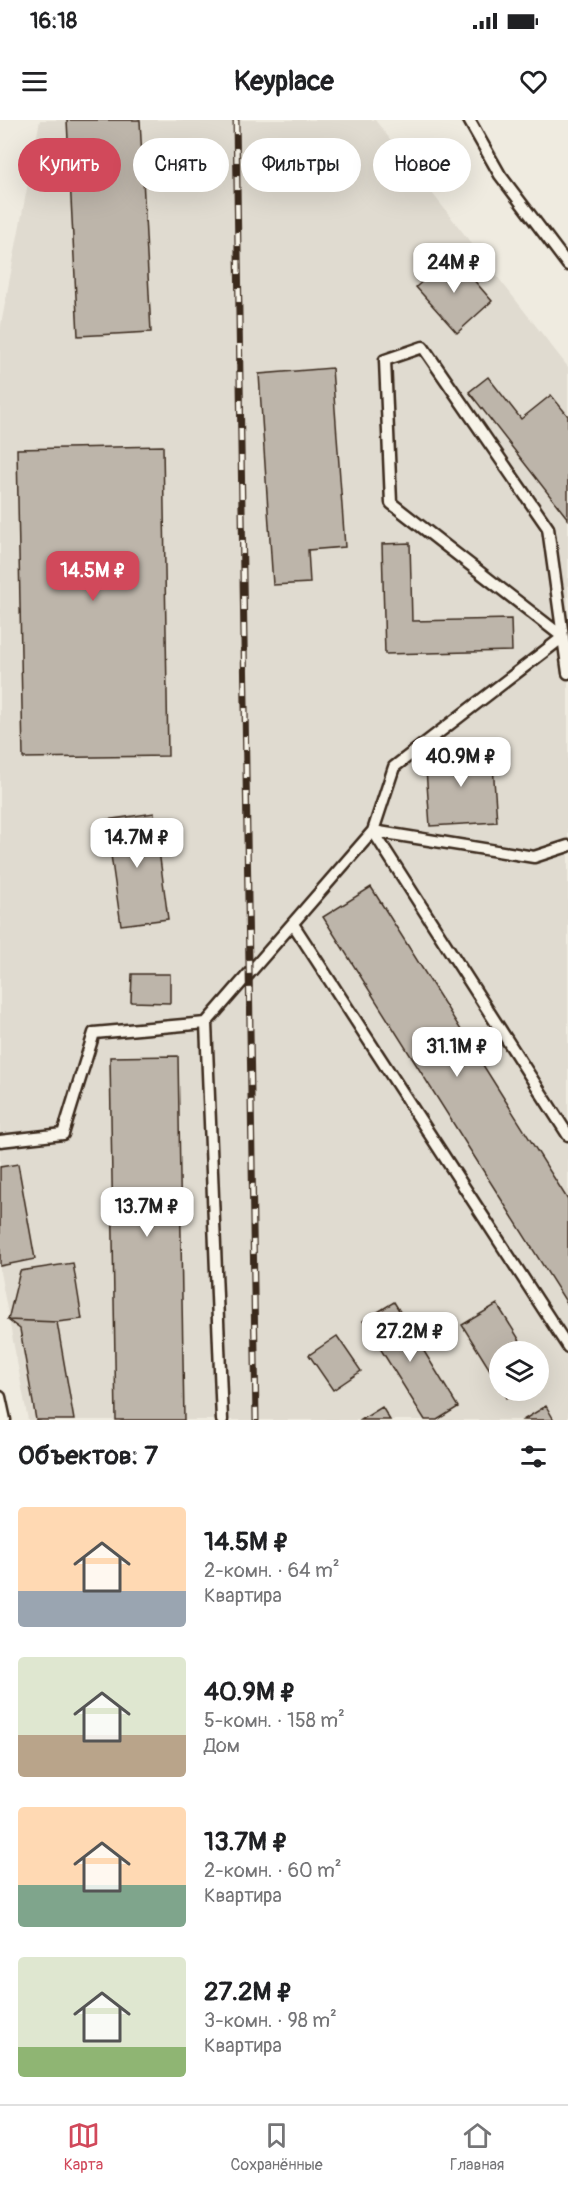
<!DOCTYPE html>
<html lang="ru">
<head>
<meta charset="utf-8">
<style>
  :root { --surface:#fff; --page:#f2f2f2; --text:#202124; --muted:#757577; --line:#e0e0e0; --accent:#d1495b }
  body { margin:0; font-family:Pangolin,sans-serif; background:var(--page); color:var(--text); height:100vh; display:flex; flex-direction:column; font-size:22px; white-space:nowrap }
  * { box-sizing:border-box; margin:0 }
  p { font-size:20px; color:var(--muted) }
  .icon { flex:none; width:33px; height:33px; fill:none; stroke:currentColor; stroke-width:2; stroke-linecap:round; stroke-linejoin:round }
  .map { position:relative; height:1300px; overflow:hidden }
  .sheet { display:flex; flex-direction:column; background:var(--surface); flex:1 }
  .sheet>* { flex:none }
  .top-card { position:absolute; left:18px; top:18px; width:532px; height:54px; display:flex; gap:12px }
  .controls { position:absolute; left:489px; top:1221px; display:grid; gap:12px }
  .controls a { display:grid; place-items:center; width:60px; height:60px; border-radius:50%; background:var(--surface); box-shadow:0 6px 24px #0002; font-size:30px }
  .price { position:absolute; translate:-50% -51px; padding:0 14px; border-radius:12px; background:#fff; color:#222; font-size:20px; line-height:39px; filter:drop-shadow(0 2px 3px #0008) }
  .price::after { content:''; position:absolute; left:50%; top:36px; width:18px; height:14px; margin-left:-9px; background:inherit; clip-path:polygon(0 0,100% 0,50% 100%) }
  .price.selected { background:var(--accent); color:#fff }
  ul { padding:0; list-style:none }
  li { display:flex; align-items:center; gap:18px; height:150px; padding:0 18px }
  li span { display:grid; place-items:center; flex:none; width:168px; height:120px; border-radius:6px; color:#555 }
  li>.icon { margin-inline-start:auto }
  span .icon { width:72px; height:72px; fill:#fffc; stroke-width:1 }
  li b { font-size:26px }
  h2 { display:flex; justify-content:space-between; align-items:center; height:72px; padding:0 18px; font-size:26px }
  .tag { padding:0 21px; border-radius:27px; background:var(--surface); box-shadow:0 6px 24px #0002; font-size:21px; line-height:54px }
  .tag.selected { background:var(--accent); color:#fff }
  .status { display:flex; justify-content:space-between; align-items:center; height:42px; padding:0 30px; background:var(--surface); direction:ltr }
  .status svg { height:16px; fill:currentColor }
  header { display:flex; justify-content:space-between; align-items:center; height:78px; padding:0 18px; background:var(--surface); font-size:27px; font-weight:700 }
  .tab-bar { display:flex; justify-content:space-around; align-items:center; height:84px; border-top:2px solid var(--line); background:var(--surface); font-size:16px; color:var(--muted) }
  .tab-bar a { display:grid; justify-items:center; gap:3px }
  .tab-bar .selected { color:var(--accent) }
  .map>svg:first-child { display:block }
</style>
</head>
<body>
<div class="status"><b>16:18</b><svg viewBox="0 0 49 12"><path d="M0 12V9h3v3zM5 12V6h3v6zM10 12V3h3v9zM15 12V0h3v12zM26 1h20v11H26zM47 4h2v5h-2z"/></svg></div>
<header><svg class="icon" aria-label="menu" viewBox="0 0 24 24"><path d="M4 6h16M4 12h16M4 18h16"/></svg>Keyplace<svg class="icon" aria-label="heart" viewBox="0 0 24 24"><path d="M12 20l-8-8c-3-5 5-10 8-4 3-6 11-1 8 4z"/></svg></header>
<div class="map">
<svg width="568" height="1300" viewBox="0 0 568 1300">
  <rect width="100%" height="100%" fill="#efebe0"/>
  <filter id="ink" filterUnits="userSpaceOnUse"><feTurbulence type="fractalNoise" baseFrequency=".0167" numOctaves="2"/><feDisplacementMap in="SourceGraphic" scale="12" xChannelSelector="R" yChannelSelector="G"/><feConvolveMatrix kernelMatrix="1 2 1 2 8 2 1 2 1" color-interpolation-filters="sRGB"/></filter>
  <g filter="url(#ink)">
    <path fill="#e0dbd0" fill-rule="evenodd" d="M40 0H375L568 247V1300H28L0 1152V210ZM500 1232H538V1270H500Z"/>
    <path fill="#bdb5aa" stroke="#3b2a1e" stroke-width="1.5" d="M67 0H140L151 212 78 216Z
      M452 135 492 181 457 213 416 167Z
      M332 248 345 427 308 430 310 463 273 465 259 254Z
      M488 257 521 299 551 275 568 296V399L469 272Z
      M163 326 168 636 23 638 17 329Z
      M410 423 412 501 511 499 512 531 385 534 382 424Z
      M492 631 497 702 430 706 425 635Z
      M154 693 168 799 121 805 106 700Z
      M371 767 568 1080V1185L323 797Z
      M132 854H170V883L131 882Z
      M178 936 184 1300H116L110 937Z
      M18 1044 35 1139 0 1146V1047Z
      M73 1143 82 1199 57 1202 8 1200 20 1151Z
      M394 1182 458 1287 437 1300H425L363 1201Z
      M497 1184 527 1232H500V1266L462 1205Z
      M8 1200 57 1202 74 1300H36L20 1209Z
      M337 1216 361 1251 333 1270 309 1235Z
      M503 1270H519L507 1278Z
      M546 1286 554 1300H523Z
      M382 1287 390 1300H361Z"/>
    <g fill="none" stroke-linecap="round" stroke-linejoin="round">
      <g stroke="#3b2a1e" stroke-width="15">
        <path id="service" d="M469 0 500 55 568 145
          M563 517 391 383 385 240 423 227 548 408 568 553
          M563 517 394 647 373 711 568 1015
          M293 804 568 1227
          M206 903 222 1300
          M0 1021 63 1014 94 913 206 903 373 711 534 737 568 726
          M0 1277 5 1300"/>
      </g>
      <use href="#service" stroke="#f7f3e8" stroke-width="10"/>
      <g stroke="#3b2a1e" stroke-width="7">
        <path id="rail" d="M236 0 256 1300"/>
      </g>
      <use href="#rail" stroke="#f7f3e8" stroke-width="4.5" stroke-dasharray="14" stroke-linecap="butt"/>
    </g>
  </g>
</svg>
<div class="controls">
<a><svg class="icon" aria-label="layers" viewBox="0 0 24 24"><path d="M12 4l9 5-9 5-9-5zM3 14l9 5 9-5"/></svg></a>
</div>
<b class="price" style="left:454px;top:174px">24M ₽</b>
<b class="price selected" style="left:93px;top:482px">14.5M ₽</b>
<b class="price" style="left:461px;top:668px">40.9M ₽</b>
<b class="price" style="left:137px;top:749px">14.7M ₽</b>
<b class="price" style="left:457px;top:958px">31.1M ₽</b>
<b class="price" style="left:147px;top:1118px">13.7M ₽</b>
<b class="price" style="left:410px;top:1243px">27.2M ₽</b>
<div class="top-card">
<a class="tag selected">Купить</a>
<a class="tag">Снять</a>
<a class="tag">Фильтры</a>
<a class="tag">Новое</a>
</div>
</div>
<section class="sheet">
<h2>Объектов: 7<svg class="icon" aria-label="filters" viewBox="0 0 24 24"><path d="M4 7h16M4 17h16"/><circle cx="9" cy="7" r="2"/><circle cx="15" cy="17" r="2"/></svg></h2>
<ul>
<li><span style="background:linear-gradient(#ffd9b3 70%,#9aa5b1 0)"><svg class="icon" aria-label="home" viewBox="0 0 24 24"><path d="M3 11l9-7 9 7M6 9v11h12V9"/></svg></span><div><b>14.5M ₽</b><p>2-комн. · 64 m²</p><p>Квартира</p></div></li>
<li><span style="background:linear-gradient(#dfe7d0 65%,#b9a48a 0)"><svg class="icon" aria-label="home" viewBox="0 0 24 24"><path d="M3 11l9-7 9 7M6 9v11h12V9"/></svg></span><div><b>40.9M ₽</b><p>5-комн. · 158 m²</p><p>Дом</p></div></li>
<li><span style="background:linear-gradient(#ffd9b3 65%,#7fa58c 0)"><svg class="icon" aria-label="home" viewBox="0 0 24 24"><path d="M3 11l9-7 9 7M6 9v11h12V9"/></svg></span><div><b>13.7M ₽</b><p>2-комн. · 60 m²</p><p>Квартира</p></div></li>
<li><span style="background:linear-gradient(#dfe7d0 75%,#8fb573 0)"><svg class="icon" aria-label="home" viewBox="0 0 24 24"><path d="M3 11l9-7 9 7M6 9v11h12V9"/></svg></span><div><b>27.2M ₽</b><p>3-комн. · 98 m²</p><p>Квартира</p></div></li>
</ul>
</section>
<nav class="tab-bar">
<a class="selected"><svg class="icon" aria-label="map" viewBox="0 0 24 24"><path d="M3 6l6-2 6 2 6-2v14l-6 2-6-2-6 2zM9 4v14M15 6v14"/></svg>Карта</a>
<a><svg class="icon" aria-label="saved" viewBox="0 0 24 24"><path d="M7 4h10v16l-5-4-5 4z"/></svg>Сохранённые</a>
<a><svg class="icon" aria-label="home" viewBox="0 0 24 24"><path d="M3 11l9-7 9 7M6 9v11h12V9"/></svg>Главная</a>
</nav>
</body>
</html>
